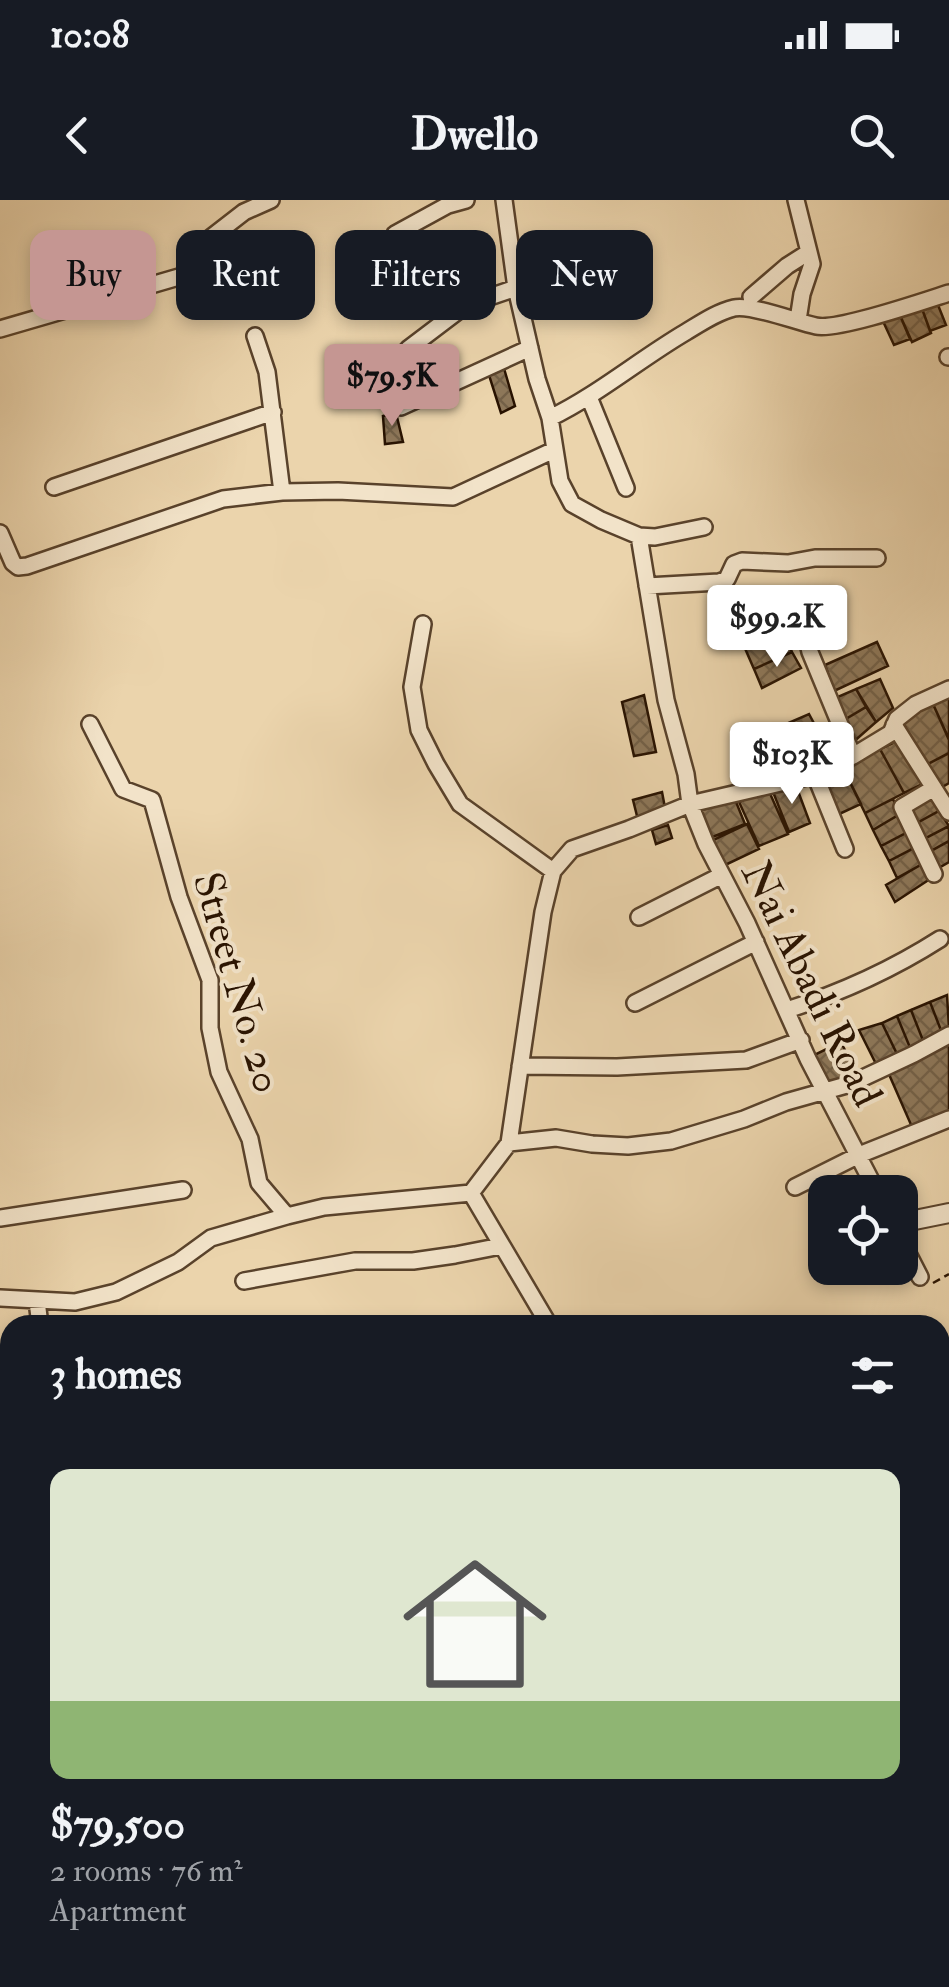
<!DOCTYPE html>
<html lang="en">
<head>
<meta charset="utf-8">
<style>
  :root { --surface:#171b24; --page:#242831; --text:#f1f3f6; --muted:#9ea1a6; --accent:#c59692 }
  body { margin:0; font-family:"IM FELL Double Pica",serif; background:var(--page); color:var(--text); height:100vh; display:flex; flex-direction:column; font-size:38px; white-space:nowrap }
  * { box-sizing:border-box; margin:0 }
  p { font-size:32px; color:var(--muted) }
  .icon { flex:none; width:55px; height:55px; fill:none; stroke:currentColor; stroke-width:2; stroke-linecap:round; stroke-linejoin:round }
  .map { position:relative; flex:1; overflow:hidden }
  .drawer { position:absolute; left:0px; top:1115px; width:950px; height:672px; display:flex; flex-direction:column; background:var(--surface); border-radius:30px 30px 0 0; box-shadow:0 5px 15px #0003 }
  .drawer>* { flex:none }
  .top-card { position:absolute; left:30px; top:30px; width:890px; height:90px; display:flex; gap:20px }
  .fabs { position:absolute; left:808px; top:975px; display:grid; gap:20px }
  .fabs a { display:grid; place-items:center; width:110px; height:110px; border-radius:20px; background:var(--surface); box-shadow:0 5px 15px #0003; font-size:50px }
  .price { position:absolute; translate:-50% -85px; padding:0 22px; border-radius:10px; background:#fff; color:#222; font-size:32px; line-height:65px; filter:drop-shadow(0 2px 5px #0008) }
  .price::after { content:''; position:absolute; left:50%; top:60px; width:30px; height:22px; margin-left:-15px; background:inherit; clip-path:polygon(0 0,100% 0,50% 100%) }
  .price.selected { background:var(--accent); color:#111 }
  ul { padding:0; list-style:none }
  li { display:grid; align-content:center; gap:20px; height:530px; padding:0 50px }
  li span { display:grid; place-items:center; height:310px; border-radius:20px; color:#555 }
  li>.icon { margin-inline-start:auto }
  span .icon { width:180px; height:180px; fill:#fffc; stroke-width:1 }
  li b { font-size:42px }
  h2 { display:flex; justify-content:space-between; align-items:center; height:120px; padding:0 50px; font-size:42px }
  .chip { padding:0 35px; border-radius:20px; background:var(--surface); box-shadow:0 5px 15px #0003; font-size:35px; line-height:90px }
  .chip.selected { background:var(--accent); color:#111 }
  .status { display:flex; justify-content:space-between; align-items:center; height:70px; padding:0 50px; background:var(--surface); direction:ltr }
  .status svg { height:28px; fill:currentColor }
  header { display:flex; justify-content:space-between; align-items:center; height:130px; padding:0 50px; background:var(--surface); font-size:45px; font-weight:700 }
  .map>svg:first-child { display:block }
</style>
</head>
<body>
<div class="status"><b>10:08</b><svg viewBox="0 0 49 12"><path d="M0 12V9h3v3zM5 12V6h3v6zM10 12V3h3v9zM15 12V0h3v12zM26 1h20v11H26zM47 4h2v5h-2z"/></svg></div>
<header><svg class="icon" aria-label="back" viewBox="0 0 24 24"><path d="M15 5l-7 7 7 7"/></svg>Dwello<svg class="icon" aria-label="search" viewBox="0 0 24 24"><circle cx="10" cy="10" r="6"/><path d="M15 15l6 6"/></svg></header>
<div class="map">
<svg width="949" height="1787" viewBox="0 0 949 1787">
  <defs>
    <pattern id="building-cross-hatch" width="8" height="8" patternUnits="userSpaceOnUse" patternTransform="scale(2.5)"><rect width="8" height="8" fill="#8d7759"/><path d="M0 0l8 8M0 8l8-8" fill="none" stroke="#736047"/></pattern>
  </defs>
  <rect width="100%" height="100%" fill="#ebd4ac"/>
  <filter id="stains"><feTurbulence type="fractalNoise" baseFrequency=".002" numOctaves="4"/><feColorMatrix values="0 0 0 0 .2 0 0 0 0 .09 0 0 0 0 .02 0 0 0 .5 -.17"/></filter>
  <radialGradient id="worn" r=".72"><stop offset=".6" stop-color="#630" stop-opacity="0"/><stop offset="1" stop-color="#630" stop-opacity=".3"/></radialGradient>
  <path fill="url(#building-cross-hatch)" stroke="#281200" stroke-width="2.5" d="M936 100 946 125 930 131 921 106Z
    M921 106 931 133 912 142 899 113Z
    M899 113 910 139 894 145 881 117Z
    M503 165 515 206 501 213 488 172Z
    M396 213 403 242 385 244 383 216Z
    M782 428 792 452 754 469 744 446Z
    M877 442 888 466 834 491 825 465Z
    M792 452 801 468 762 488 754 469Z
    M880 479 893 508 876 522 856 489Z
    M856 489 866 507 834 526 824 503Z
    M644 495 656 552 634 556 622 502Z
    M949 496V539L933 504Z
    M933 504 949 540V553L926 565 902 521Z
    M866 507 876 522 843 551 834 526Z
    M809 514 817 529 782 540 777 528Z
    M817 529 821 545 786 554 782 540Z
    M899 540 925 583 904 593 880 549Z
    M821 545 829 565 807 574 803 550Z
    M880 549 904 593 865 613 844 570Z
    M803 550 807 574 791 579 786 554Z
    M949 553V583L939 589 926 565Z
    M844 570 861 604 837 615 822 583Z
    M795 583 810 623 789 632 773 592Z
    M768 589 788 634 759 646 739 602Z
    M662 592 666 613 638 620 633 600Z
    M932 595 939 611 915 624 908 608Z
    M734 597 745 624 710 638 700 611Z
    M893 599 900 614 873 630 865 613Z
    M939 611 949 626 922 640 915 624Z
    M900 614 908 632 881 646 873 630Z
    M747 624 759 649 723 666 711 641Z
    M668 625 672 638 656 644 652 630Z
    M949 626V641L929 652 922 640Z
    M908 632 916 647 889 661 881 646Z
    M949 641V662L937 669 929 652Z
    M916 647 924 663 897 678 889 661Z
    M924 663 930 679 895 702 886 685Z
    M947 795 949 828 942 833 930 802Z
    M930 802 942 833 924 843 911 810Z
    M911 810 924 843 911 850 897 816Z
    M897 816 911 850 898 856 882 823Z
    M882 823 898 856 876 864 859 830Z
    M841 842 856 873 825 890 810 857Z
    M949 842V913L912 927 888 872Z"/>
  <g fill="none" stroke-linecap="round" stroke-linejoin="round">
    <g stroke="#59422b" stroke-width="20">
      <path id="minor" d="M504 0 516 88 537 179 550 218 560 281 572 304 601 320 639 336 666 500 686 574 690 604 706 644 747 723 808 859 877 992
        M796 0 812 64 802 94 798 120
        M395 34 448 5 466 0
        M751 97 787 66 809 52
        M0 129 189 74 194 71 191 55 195 50 244 12 271 0
        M255 136 267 172 282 292
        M408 149 466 105 516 88
        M948 157H949
        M589 197 626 288
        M401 207 530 148
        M550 218C599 194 640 159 686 132 701 123 717 112 734 108 751 104 797 122 816 126 837 131 924 101 949 93
        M54 287 273 212
        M0 333 13 363 18 367 27 366 223 299 282 292 338 291 453 297 554 250
        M639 336 655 337 704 327
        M647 386 719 382 727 379 734 364 742 361 788 363 815 358H877
        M797 398 810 452 853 556
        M423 424 412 487 419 530 436 564 460 604 553 671
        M90 524 123 589 152 600 179 697 210 780V828L219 872 250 939 259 983 287 1016
        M894 525 949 612
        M815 575 845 649
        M934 588 902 607 934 674
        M639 717 722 675
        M635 803 756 742
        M787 810C840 793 893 769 940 739
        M520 866 617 867 746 860 801 840
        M509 943 556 938 592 944 628 946 671 941 744 919 786 902 850 884 914 854 949 835
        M795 987 859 955 949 919
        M0 1018 183 990
        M900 1038 920 1077
        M244 1081 355 1061H413L455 1055 501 1046
        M0 1098 75 1102 116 1092 178 1062 211 1038 287 1016 324 1007 471 993
        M37 1101 40 1125
        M549 1125 471 993 509 943 543 712 553 671 572 649 629 629 690 604 815 575 853 556 891 533 897 519 916 504 949 489
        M940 1422 949 1428
        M0 1427 10 1429
        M0 1467 10 1463
        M940 1625 949 1639
        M194 1778 199 1787
        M460 1778 464 1787"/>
    </g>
    <g stroke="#59422b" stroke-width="22">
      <path id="tertiary" d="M900 1023 949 1013"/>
    </g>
    <g stroke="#281200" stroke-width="30">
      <path id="trunk" d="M940 1165H949
        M0 1168H10
        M940 1188H949
        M0 1191 10 1192
        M940 1352 949 1346
        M940 1379 949 1373
        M305 1787 318 1778
        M339 1787 353 1778"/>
    </g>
    <path stroke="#281200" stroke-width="2.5" stroke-dasharray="8 5" stroke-linecap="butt" d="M933 1083 949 1074"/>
    <use href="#minor" stroke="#f2e3c9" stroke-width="15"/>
    <use href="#tertiary" stroke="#f2e3c9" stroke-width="18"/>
    <use href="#trunk" stroke="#ebd4ac" stroke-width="25"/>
  </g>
  <g text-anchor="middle" stroke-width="8" stroke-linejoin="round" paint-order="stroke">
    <g font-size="42" fill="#281200" stroke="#f2e3c9">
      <text transform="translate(239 782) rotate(74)" y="15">Street No. 20</text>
      <text transform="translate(813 783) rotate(64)" y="15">Nai Abadi Road</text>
    </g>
  </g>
  <rect width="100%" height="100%" filter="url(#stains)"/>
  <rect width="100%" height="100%" fill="url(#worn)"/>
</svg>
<div class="fabs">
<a><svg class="icon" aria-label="locate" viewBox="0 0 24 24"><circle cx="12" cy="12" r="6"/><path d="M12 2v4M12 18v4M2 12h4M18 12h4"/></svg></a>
</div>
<b class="price selected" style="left:392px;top:229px">$79.5K</b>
<b class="price" style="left:777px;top:470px">$99.2K</b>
<b class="price" style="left:792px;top:607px">$103K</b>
<div class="top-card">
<a class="chip selected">Buy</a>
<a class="chip">Rent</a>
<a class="chip">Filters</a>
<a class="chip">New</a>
</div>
<section class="drawer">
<h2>3 homes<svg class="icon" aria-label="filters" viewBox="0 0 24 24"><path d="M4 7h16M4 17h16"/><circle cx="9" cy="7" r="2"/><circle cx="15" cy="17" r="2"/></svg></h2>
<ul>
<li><span style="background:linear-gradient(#dfe7d0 75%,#8fb573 0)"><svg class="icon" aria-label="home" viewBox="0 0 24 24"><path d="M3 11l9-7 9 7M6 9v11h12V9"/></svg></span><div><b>$79,500</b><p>2 rooms · 76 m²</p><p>Apartment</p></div></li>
</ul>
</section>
</div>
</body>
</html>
